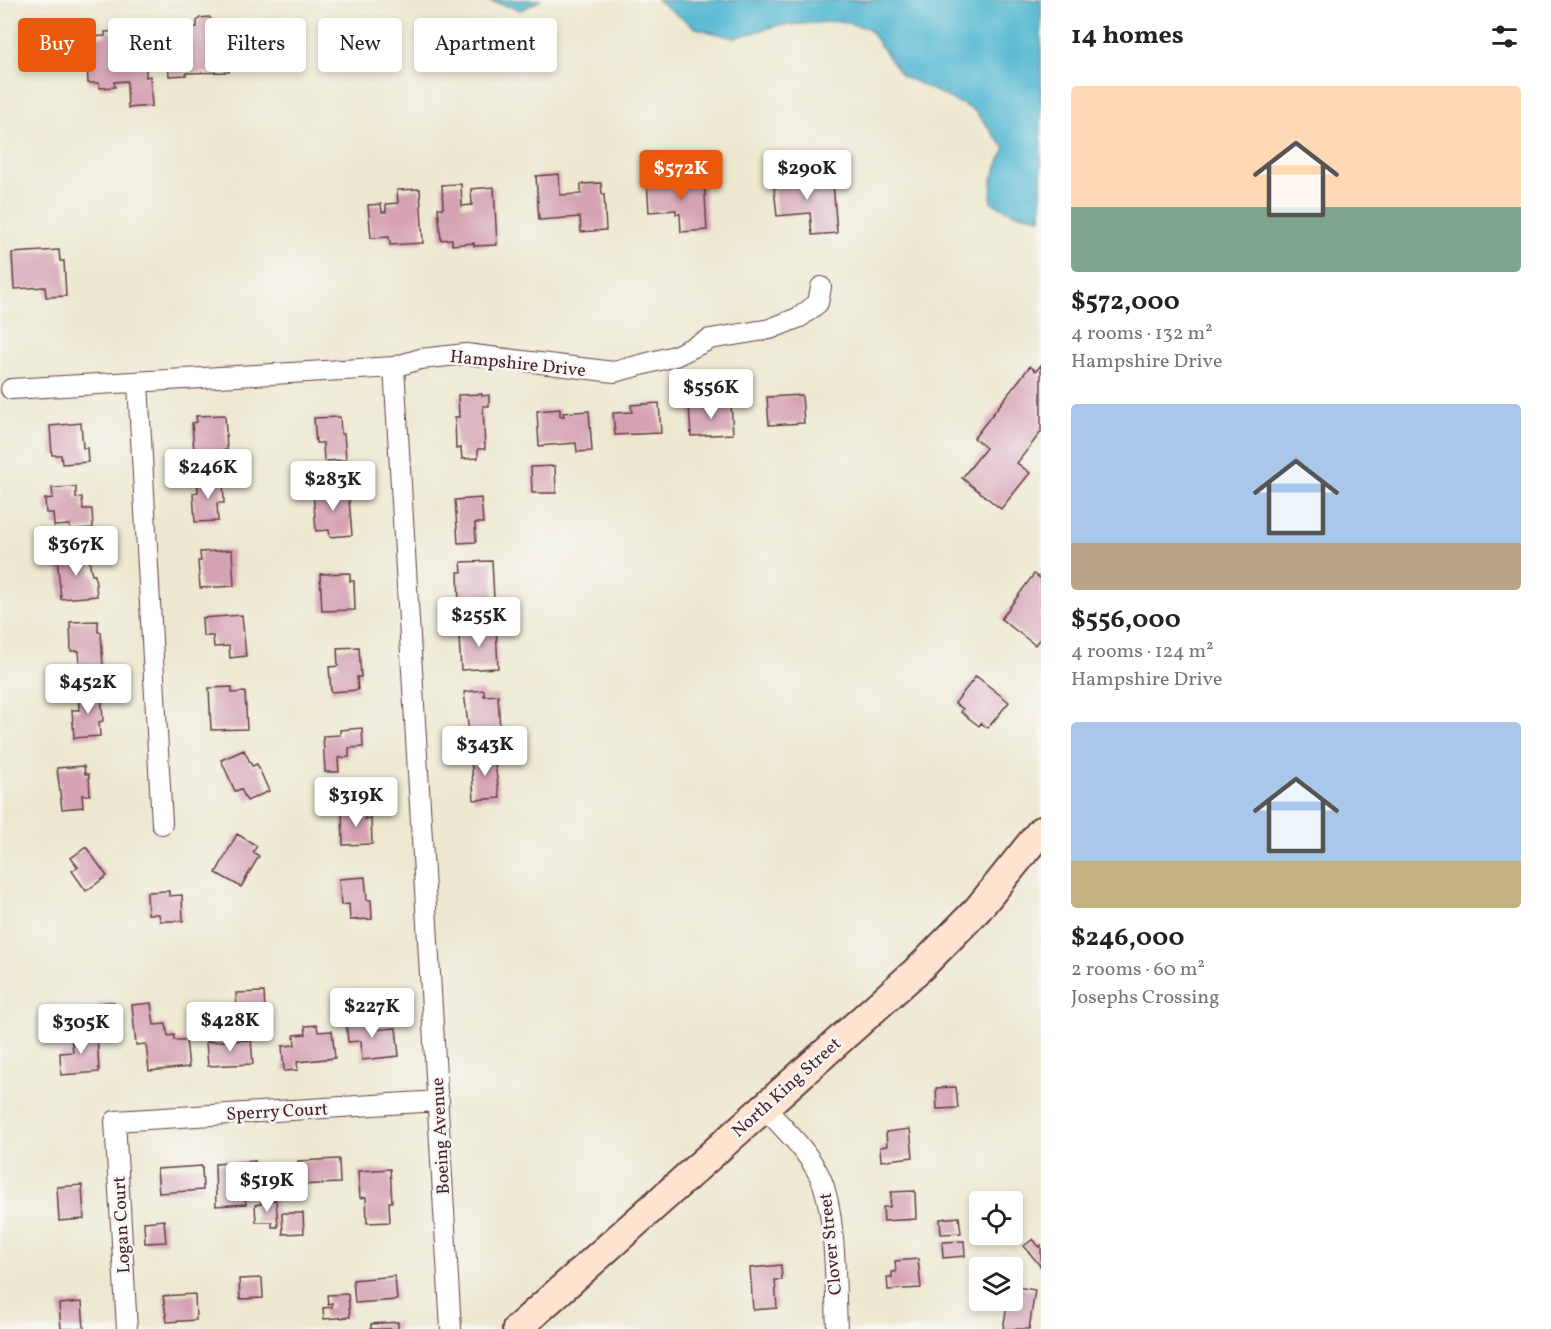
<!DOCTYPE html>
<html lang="en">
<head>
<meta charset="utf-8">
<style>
  :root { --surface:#fff; --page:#f6f6f6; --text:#222; --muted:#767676; --accent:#ea580c }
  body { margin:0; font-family:Vollkorn,serif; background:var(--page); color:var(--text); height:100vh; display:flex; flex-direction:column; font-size:22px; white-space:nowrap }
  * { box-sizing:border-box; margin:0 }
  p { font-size:20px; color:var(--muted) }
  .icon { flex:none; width:33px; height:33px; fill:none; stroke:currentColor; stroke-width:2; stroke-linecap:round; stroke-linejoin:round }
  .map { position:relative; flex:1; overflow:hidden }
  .sheet { display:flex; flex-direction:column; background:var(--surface); width:510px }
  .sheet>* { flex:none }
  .top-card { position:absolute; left:18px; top:18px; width:570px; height:54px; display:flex; gap:12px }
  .controls { position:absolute; left:969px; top:1191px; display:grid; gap:12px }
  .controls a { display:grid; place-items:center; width:54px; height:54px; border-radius:6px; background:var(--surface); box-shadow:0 3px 9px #0003; font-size:30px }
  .price { position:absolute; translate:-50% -51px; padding:0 14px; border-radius:6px; background:#fff; color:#222; font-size:20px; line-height:39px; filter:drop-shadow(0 2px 3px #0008) }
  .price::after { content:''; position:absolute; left:50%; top:36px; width:18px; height:14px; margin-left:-9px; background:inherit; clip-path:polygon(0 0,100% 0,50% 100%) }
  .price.on { background:var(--accent); color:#fff }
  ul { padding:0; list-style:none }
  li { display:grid; align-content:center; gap:12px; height:318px; padding:0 30px }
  li span { display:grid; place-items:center; height:186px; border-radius:6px; color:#555 }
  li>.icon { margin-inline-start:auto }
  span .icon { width:108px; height:108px; fill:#fffc; stroke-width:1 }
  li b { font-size:26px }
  h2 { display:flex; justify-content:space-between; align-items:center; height:72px; padding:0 30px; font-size:26px }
  .tag { padding:0 21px; border-radius:6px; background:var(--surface); box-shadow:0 3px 9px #0003; font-size:21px; line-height:54px }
  .tag.on { background:var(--accent); color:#fff }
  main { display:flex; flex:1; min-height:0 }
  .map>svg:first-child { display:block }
</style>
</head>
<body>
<main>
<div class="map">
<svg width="1041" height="1329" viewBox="0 0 1041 1329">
  <rect width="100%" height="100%" fill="#f6f6f2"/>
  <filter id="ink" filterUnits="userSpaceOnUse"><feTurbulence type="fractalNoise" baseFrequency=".0167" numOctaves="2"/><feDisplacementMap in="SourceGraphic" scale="12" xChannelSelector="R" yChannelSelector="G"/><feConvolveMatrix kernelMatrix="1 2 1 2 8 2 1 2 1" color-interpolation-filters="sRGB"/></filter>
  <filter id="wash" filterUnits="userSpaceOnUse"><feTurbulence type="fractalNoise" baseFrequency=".008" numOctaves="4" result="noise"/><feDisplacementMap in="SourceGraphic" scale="24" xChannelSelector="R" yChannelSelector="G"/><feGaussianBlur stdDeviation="1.35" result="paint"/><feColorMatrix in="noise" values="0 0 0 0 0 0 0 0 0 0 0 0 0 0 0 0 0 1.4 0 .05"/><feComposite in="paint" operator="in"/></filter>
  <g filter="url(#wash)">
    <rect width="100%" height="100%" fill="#ede8cf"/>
    <path fill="#53b8d1" stroke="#4e6c7e" stroke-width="1.5" d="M486 0H540L522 10Z
      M657 0H1041V218L1014 213 991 202 992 179 1005 148 974 110 901 75 868 28 839 21 776 26 734 38 696 28Z"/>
    <g id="blocks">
      <path fill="#d5a2b4" d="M209 17 213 21 214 26H219L220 35H226L229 72 186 73V75L169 76 165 24 169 21 180 20 183 22V28L197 27V21L200 18Z
        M133 22V35L145 34 146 61H148L149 68 146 69V77L150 76 152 106 128 108 127 81 114 82 115 87 100 88 99 83H88L86 37 105 36V32L118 31 117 23Z
        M801 171 803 184 833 182 837 233 812 235 810 213 777 216 774 188H778L777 173Z
        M559 174 560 195 581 194V184L601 183 602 194H604L606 230 581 232 580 217 539 220 536 176Z
        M704 178 707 230 681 232 680 214H676V210L649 212 647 181Z
        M461 184 462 206 472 205 471 189 494 187 497 245 474 246V243L452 245V239L441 240 438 208H443L442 185Z
        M420 189 423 243 390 245 389 237 371 238 368 205 381 204 382 212H386V204L398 203 397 190Z
        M59 250 60 261H64L66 296 46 297 45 287 14 289 12 253Z
        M1041 365V432L1017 463 1030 473 1001 509 962 478 986 448 974 438 1030 366 1036 371Z
        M482 394V396L489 395V406H483L485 449H478V458L462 459 461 448 456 449 455 417H459L458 395Z
        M802 395 804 423 769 425 767 397Z
        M659 403 661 433 615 435 613 413 632 412 631 405Z
        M731 403 733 434 691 436 689 405Z
        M560 409V416H564L563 413 589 411 592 451 577 452 576 443 539 446 537 411Z
        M225 415 227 450 194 452 192 423 197 422 196 416Z
        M340 417 341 434H344L346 460 324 461 323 443H316L314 418Z
        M81 423 83 448H87L88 462 62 464 61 455H52L50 426Z
        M555 466 556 493H532L531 467Z
        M223 478 224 503H217L218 521 195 522 193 493 198 492 197 480Z
        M76 487V498L82 497 83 509H92L93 528 70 530V525L54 526 53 513H46L45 499 53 498 52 488Z
        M348 488 352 535 330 537 329 530 316 531 313 491Z
        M481 498 483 523H475L476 542 458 543 455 500Z
        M232 550 234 586 200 588 198 561H201L200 552Z
        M88 555 92 575H95L97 596 61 599 57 557Z
        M492 561 494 599H481V605L459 606 458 572H462L461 562Z
        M350 573V581H354L355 610 322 611 320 574Z
        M1034 574 1041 579V637L1035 645 1001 619Z
        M242 615 246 656 230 658 229 646 214 647 213 636H203L202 618Z
        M98 621V632H101L103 667H80L79 651H71L70 622Z
        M496 626 498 668 461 670 459 637H464L463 627Z
        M359 647 361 677H357L358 690 331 692 329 667 338 666 337 648Z
        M976 676 1009 702 988 728 981 723 979 726 961 712 963 709 955 703Z
        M232 687V693L245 692 247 729 211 730 209 688Z
        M484 690V696L498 695 500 731 469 733 464 692Z
        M101 691 103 721 99 722 100 736 74 738 72 710H79L78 692Z
        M362 728 363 747 349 748V757L338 758 339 772H325L323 736 340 735V730Z
        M244 750 252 766 257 764 269 791 247 801 241 789 235 791 221 760Z
        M493 752 500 798 474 800 471 755Z
        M84 766 85 774H89L90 795H82L83 807 62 809 57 768Z
        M365 809V819L371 818 372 844 343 845 342 810Z
        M237 834 257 846 253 852 259 856 241 887 216 873Z
        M86 847 107 876 86 891 72 871 78 867 71 858Z
        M365 877 367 900H371L372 919 350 920 349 904 341 905 339 879Z
        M169 891V896L182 895 183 921H160L159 914H148L147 892Z
        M264 992 265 1011 237 1012 236 993Z
        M114 1002 116 1027 99 1028 98 1003Z
        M151 1003 154 1025 166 1024 168 1036 174 1035V1040H186L189 1067 149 1071 146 1044 136 1045 132 1005Z
        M370 1016 372 1030 396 1028 399 1056 362 1060 361 1041 348 1042 346 1018Z
        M317 1025 318 1032 332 1031 335 1058 297 1062 298 1070 284 1071 282 1046 295 1045 294 1035 306 1034 305 1026Z
        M97 1033 99 1072 61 1075 60 1053 73 1052 71 1034Z
        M251 1040 253 1064 208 1066 206 1042Z
        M956 1087 958 1108 937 1109 936 1088Z
        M910 1129 913 1157 881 1161 880 1147 887 1146 886 1132Z
        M339 1159 340 1183 298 1185V1161Z
        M255 1161 258 1195H250V1199H245L246 1204 216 1206 215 1164Z
        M202 1166 203 1190 159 1193 157 1169Z
        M390 1169 392 1202H389L390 1222 367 1223 366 1197 360 1198 358 1171Z
        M82 1185 84 1219 59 1221 57 1187Z
        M915 1191 916 1219 884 1221 883 1207H890L891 1192Z
        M276 1200 278 1227H272V1222H256L255 1205 261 1204V1201Z
        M282 1213H303L304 1233 283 1234Z
        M959 1217 961 1233 941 1234 940 1219Z
        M164 1220 166 1242 145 1243 144 1222Z
        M1033 1239 1039 1247 1041 1245V1267L1024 1246Z
        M964 1241 965 1256 943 1258 942 1242Z
        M918 1259 921 1288 888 1290 887 1277H892V1272H896L895 1261Z
        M781 1265 782 1280H775L777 1308 753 1310 750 1268Z
        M395 1276 397 1300 355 1303 353 1280Z
        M262 1278 263 1298 240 1299 239 1279Z
        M1012 1286 1035 1290 1029 1329H1003L1008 1300H1012Z
        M195 1294 196 1320 167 1322 163 1296Z
        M348 1294 350 1317 324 1319 323 1308 332 1307V1303L328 1304 327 1295Z
        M82 1302 84 1329H61L59 1304Z
        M398 1322V1329H371V1324Z"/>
    </g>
  </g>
  <g filter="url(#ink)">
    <use href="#blocks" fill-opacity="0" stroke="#623d44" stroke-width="1.5"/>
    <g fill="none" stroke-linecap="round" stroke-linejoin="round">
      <g stroke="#623d44" stroke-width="22">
        <path id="street" d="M394 367 451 1329
          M138 383 162 824
          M11 389 394 367 420 359 466 354 614 372 675 356 710 339 770 329 800 317 818 303 821 287
          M764 1107C782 1127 804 1147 817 1171 837 1204 835 1288 837 1329
          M127 1329 115 1121 439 1101"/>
      </g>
      <g stroke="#623d44" stroke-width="32">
        <path id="secondary" d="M517 1329 922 966 978 909 1041 831"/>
      </g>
      <use href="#street" stroke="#fff" stroke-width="20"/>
      <use href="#secondary" stroke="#fde4d0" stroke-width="28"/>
    </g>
  </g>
  <g text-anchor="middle" stroke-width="5" stroke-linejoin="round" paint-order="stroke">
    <g font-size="18" fill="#4a1f2b" stroke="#f6f6f2">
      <text transform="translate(518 363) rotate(6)" y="6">Hampshire Drive</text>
      <text transform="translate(786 1087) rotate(-42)" y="6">North King Street</text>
      <text transform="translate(277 1111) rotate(-3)" y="6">Sperry Court</text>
      <text transform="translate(440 1136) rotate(-93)" y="6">Boeing Avenue</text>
      <text transform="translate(121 1225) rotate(-93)" y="6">Logan Court</text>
      <text transform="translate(830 1244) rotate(-96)" y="6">Clover Street</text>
    </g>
  </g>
</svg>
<div class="controls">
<a><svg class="icon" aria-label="locate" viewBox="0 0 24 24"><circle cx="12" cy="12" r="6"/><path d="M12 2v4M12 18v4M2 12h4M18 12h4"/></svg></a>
<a><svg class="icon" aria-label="layers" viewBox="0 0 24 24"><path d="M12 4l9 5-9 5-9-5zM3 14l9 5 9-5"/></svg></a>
</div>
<b class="price on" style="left:681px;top:201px">$572K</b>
<b class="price" style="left:807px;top:201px">$290K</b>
<b class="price" style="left:711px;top:420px">$556K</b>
<b class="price" style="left:208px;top:500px">$246K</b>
<b class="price" style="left:333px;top:512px">$283K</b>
<b class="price" style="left:76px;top:577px">$367K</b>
<b class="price" style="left:479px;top:648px">$255K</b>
<b class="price" style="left:88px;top:715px">$452K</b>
<b class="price" style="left:485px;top:777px">$343K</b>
<b class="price" style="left:356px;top:828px">$319K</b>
<b class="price" style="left:372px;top:1039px">$227K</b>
<b class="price" style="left:230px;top:1053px">$428K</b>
<b class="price" style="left:81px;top:1055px">$305K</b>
<b class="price" style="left:267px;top:1213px">$519K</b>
<div class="top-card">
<a class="tag on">Buy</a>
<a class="tag">Rent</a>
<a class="tag">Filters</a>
<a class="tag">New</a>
<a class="tag">Apartment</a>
</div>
</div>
<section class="sheet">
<h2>14 homes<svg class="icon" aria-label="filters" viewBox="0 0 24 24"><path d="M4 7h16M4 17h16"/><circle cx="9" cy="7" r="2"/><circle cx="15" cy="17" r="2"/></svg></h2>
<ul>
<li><span style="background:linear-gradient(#ffd9b3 65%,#7fa58c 0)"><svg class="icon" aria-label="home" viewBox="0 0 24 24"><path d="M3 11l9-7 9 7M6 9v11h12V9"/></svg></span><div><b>$572,000</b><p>4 rooms · 132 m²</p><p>Hampshire Drive</p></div></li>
<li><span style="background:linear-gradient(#a9c7e8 75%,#b9a48a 0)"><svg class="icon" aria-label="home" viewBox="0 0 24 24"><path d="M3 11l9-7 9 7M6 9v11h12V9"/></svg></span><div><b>$556,000</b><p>4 rooms · 124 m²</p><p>Hampshire Drive</p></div></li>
<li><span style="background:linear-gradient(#a9c7e8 75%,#c2b280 0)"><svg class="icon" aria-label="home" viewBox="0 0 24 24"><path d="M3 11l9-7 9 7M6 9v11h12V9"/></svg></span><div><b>$246,000</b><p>2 rooms · 60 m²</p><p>Josephs Crossing</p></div></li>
</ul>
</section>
</main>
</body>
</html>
